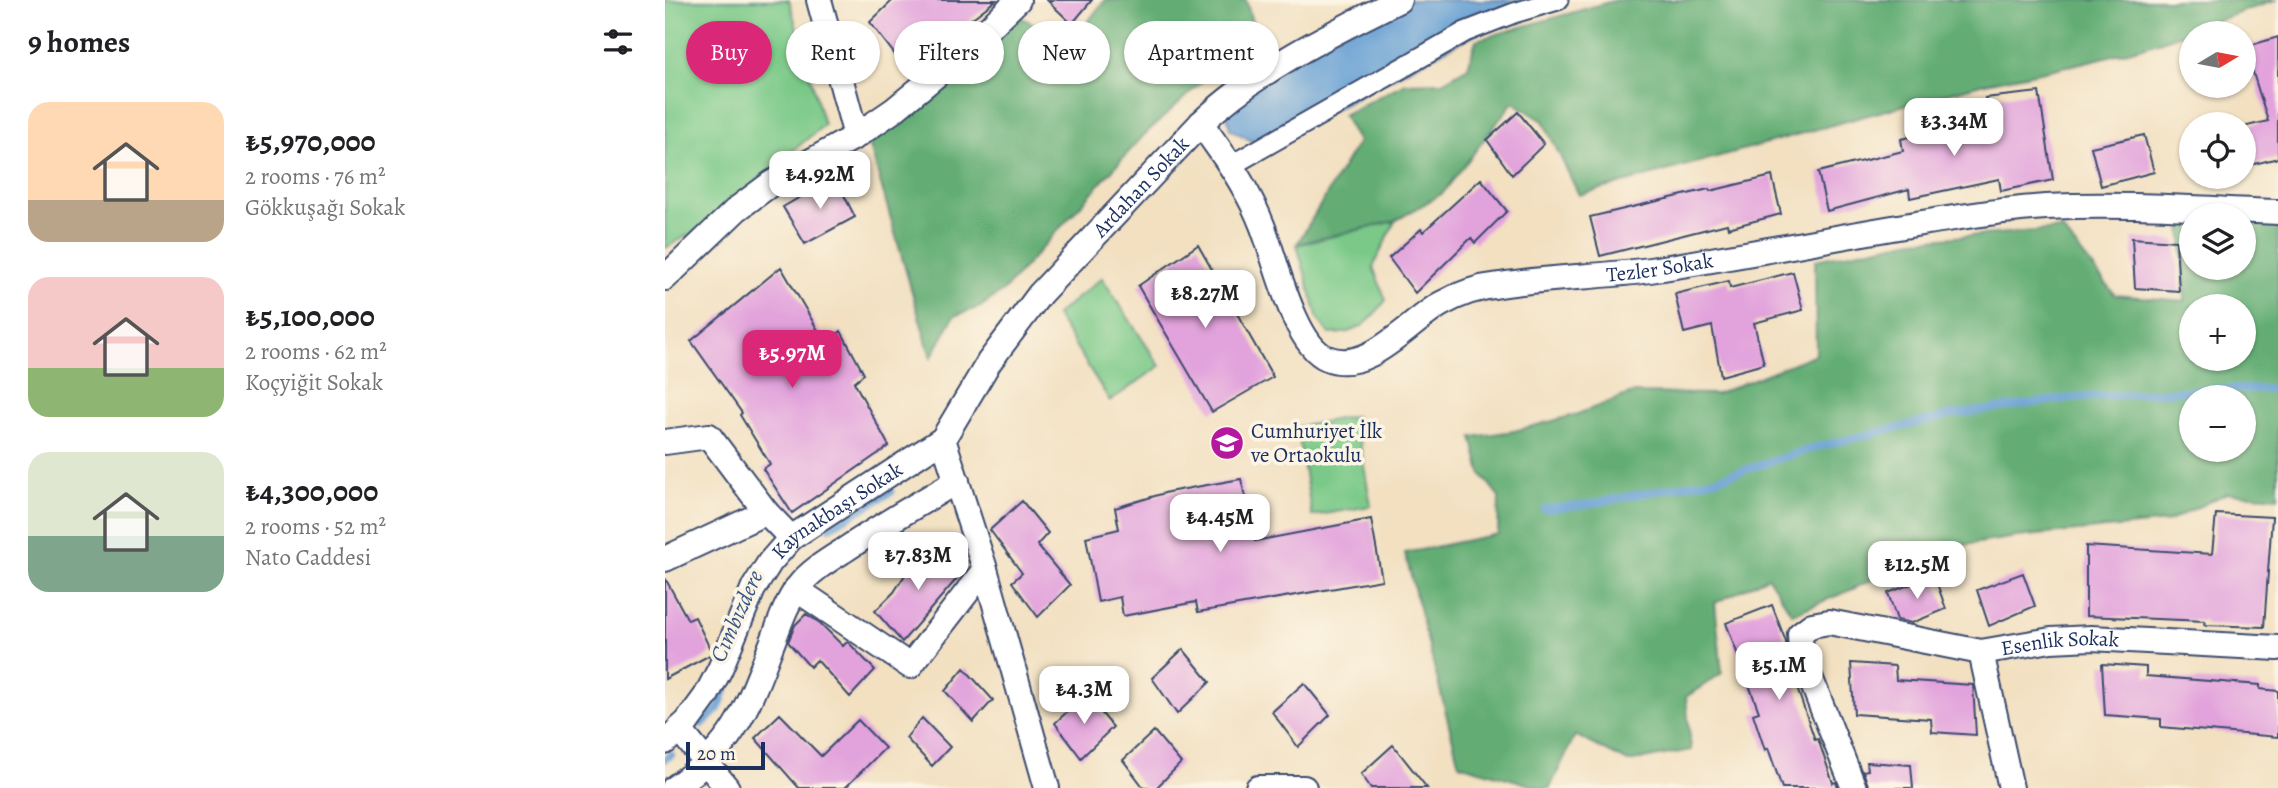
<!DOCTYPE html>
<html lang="en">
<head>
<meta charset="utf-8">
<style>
  :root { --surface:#fff; --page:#f6f6f6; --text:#202124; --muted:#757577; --accent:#db2777 }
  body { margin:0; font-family:Alegreya,serif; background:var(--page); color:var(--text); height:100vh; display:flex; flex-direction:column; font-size:26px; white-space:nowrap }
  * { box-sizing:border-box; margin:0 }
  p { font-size:23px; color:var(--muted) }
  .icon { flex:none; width:38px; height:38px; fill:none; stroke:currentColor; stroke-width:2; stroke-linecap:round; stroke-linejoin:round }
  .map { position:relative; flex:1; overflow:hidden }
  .details { display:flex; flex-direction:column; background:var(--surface); width:665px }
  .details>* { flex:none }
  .guide { position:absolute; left:21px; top:21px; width:665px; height:63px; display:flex; gap:14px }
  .needle { width:46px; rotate:80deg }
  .fabs { position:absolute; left:1514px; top:21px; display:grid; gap:14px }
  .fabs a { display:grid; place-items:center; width:77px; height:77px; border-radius:50%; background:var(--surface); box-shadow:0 2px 5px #0004; font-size:35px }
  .scale { position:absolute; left:21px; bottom:18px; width:79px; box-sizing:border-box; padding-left:7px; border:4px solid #1b2f5e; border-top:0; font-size:19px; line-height:24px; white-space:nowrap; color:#1b2f5e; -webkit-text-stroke:5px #fcf5e5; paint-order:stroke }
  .price { position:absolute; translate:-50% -60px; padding:0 16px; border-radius:14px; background:#fff; color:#222; font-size:23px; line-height:46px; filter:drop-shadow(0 2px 4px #0008) }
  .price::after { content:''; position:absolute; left:50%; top:42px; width:21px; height:16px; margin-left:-10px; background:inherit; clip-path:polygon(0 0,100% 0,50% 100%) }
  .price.selected { background:var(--accent); color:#fff }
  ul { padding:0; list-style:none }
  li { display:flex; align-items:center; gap:21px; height:175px; padding:0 28px }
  li span { display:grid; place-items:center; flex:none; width:196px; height:140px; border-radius:21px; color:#555 }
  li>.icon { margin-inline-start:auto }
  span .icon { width:84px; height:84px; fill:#fffc; stroke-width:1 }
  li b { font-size:30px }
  h2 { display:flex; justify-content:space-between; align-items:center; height:84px; padding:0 28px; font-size:30px }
  .tag { padding:0 24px; border-radius:32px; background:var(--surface); box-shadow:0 2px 5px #0004; font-size:24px; line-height:63px }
  .tag.selected { background:var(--accent); color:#fff }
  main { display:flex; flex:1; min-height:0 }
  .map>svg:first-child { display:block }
</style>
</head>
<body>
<main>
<section class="details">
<h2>9 homes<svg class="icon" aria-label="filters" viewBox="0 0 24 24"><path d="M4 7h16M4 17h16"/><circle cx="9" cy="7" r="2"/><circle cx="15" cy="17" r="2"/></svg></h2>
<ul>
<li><span style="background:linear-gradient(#ffd9b3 70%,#b9a48a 0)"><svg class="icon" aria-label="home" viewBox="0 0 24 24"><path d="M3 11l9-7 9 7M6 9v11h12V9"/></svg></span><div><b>₺5,970,000</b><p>2 rooms · 76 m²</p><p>Gökkuşağı Sokak</p></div></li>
<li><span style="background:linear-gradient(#f6c9c9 65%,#8fb573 0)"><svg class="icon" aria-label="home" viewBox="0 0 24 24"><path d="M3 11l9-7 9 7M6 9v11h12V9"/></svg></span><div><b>₺5,100,000</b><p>2 rooms · 62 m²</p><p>Koçyiğit Sokak</p></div></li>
<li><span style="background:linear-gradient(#dfe7d0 60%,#7fa58c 0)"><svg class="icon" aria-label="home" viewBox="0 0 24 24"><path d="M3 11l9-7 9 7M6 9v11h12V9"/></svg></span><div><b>₺4,300,000</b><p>2 rooms · 52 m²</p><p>Nato Caddesi</p></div></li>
</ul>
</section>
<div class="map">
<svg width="1613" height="788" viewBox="0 0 1613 788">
  <rect width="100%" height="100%" fill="#fcf5e5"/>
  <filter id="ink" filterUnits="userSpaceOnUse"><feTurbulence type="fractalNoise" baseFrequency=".0143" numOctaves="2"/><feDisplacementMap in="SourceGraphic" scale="14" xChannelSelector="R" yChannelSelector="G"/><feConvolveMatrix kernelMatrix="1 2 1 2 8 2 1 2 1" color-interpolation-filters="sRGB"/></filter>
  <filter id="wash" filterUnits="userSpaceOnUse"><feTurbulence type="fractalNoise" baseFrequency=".00686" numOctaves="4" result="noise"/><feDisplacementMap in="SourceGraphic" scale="28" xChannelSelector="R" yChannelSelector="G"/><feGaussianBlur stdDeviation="1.57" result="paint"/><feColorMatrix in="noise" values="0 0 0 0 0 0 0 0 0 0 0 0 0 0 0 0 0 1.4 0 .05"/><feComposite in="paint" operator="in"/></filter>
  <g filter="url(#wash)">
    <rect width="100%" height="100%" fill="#f2e0c1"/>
    <path fill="#7ac988" stroke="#4a7c73" stroke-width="2" d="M0 0H124L159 125 31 231 0 248Z
      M730 221 708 267 721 300C703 323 695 334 664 334L653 319 632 245Z
      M437 278 495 366 445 401 391 315Z
      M690 416 706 506 647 516 632 427Z"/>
    <path fill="#63ad74" stroke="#3f6e69" stroke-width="2" fill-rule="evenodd" d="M440 0H581L590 33 478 136 339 290 315 307 289 316 266 358 204 143 353 16 406 43Z
      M951 0H1613C1571 12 1531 30 1490 43 1434 61 1374 72 1316 84L914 195 878 121 848 102 778 193 730 221 632 244 693 142 678 115 740 83 777 82 803 67 811 40Z
      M1516 218 1526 219V268H1578L1579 222 1613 224V497L1562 493 1502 522 1352 537 1266 550 1188 589 1127 614 1103 577 1050 603 1057 673 1021 697 1026 750 963 762 910 735 885 788H876L794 764 740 553 833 534 834 497 816 473 807 437 849 431 910 415 967 393 1052 394 1151 354 1150 260 1249 240 1397 229 1450 295 1520 301ZM1526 306H1578V359H1526ZM1526 397H1578V450H1526Z"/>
    <path fill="#649ed3" stroke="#406698" stroke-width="2" d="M734 0H897L849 13 598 147 565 129 559 101Z"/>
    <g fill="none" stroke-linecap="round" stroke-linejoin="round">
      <path stroke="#649ed3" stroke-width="8" d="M880 509 920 505 1051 479 1151 447 1286 415 1405 398 1549 389H1613
        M165 527 226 492
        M37 724 53 709 72 659
        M0 759 6 755"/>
    </g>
    <g id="blocks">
      <path fill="#e2a3dc" d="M228 0H331L241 69 205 22Z
        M382 0H427L407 24Z
        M1613 37V158L1578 167V127L1603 121 1580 47Z
        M1374 92 1388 180 1336 191 1334 179 1245 198 1244 189 1162 211 1153 172 1238 151 1236 139 1324 120 1320 98Z
        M853 112 879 144 847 175 822 140Z
        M1479 135 1489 172 1436 186 1426 147Z
        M1107 176 1116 214 1063 228 1062 224 935 256 925 217 1044 189 1045 191Z
        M170 177 190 217 140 244 118 207Z
        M816 179 842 211 810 243 806 238 750 293 724 258 756 229 758 232Z
        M1467 238 1511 241 1514 291 1470 288Z
        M533 245 608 377 547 412 473 286Z
        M116 267 161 344 176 331 199 374 189 382 224 446 127 513 98 469 105 464 75 415 77 413 26 341Z
        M1128 272 1138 310 1089 323 1099 364 1056 376 1047 326 1019 333 1010 294 1064 281 1065 288Z
        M576 479 590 541 706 519 717 580 533 612 531 602 458 616 455 597 433 602 421 537 454 529 450 508 503 492Z
        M357 501 383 533 372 545 405 585 373 617 347 582 357 573 325 530Z
        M1551 514 1607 517 1599 627 1539 625 1540 621 1421 616V546L1547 554Z
        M261 542 296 574 237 642 210 611 229 592Z
        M1358 573 1370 606 1324 626 1312 590Z
        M1269 575 1281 609 1247 623 1232 620 1223 593Z
        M0 578 23 620 30 617 46 651 45 655 0 679Z
        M1107 605 1121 642 1122 659 1150 740 1153 739 1168 783 1171 782 1173 788H1117L1103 748 1100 750 1088 714 1094 712 1061 623Z
        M141 614 155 623 178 646 182 642 184 643 210 670 185 697 152 660 145 667 123 642 130 625Z
        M518 649 545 682 512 714 487 678Z
        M1186 663 1230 666 1231 680 1308 685 1311 735 1267 732 1266 719 1189 714Z
        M1437 664 1481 667V676L1595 685V689L1613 691V737L1496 727V719L1440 715Z
        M299 668 328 700 308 722 280 691Z
        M639 683 665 715 633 747 607 712Z
        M421 694 448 727 416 758 390 723Z
        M115 714 156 756 193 720 220 748 180 788H134L90 738Z
        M257 718 285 747 267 766 241 738Z
        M489 731 516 763 491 788H479L458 760Z
        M728 745 762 788H706L696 774Z
        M1202 762 1246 765 1248 788H1204L1198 771 1203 770Z"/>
    </g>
  </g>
  <g filter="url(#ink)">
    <use href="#blocks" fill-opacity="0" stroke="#3b4a6d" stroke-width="2"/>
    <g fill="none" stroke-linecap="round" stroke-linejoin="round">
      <g stroke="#3b4a6d" stroke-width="23">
        <path id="pedestrian" d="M565 166 800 32 849 13 893 0"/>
      </g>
      <g stroke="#3b4a6d" stroke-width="28">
        <g id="minor">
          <path d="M154 0 191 136"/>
          <path id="s1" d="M536 123C550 144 566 164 578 186 585 198 592 212 597 225 610 257 629 345 662 358 703 375 744 322 776 304 794 294 815 287 835 285 885 277 935 277 985 270 1078 256 1170 237 1263 222 1302 216 1342 209 1381 207 1458 203 1536 209 1613 212"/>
          <path d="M0 278 72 209 107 183 191 136 229 110 298 53 353 0"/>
          <path d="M278 439 320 569 382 788"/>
          <path d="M0 442 44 436 101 512 126 538"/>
          <path d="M0 559 101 512"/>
          <path d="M131 589 245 666 320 569"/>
          <path d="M14 729 62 788"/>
          <path id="s2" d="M0 742 22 722 41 696 55 669 88 589 105 562 126 538 278 439 324 362 375 294 536 123C592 70 665 34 734 0"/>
          <path d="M9 788C69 746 81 711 106 646 114 626 120 605 133 587 144 572 162 561 178 551 215 526 254 504 292 481"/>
          <path d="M593 788H639"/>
          <path d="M1189 788 1136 654 1135 634 1147 625 1164 622 1316 652"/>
          <path id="s3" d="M1346 788 1316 652 1386 640 1426 638 1613 648"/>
        </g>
      </g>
      <use href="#pedestrian" stroke="#fff" stroke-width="19"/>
      <use href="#minor" stroke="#fff" stroke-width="24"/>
    </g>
  </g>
  <defs>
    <g id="school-disc" transform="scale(1.75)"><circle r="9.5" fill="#b5179e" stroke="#fcf5e5"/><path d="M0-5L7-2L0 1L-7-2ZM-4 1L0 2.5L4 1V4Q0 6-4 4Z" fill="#fff"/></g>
  </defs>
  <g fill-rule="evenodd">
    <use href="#school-disc" x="562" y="443"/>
  </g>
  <g text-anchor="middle" stroke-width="7" stroke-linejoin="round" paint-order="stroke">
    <g font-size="21" fill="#1b2f5e" stroke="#fcf5e5">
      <text dy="7" stroke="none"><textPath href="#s2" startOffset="746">Ardahan Sokak</textPath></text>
      <text dy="7" stroke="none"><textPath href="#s1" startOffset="625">Tezler Sokak</textPath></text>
      <text dy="7" stroke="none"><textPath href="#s2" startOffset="296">Kaynakbaşı Sokak</textPath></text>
      <text dy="7" stroke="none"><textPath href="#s3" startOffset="219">Esenlik Sokak</textPath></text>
    </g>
    <g font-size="21" fill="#1b2f5e" stroke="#fcf5e5" text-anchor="start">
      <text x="586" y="438">Cumhuriyet İlk<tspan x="586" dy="24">ve Ortaokulu</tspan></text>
    </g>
    <g font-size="23" font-style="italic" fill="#355687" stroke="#fcf5e5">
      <text transform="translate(71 616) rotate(-66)" y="8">Cımbızdere</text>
    </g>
  </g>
</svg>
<div class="fabs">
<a><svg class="needle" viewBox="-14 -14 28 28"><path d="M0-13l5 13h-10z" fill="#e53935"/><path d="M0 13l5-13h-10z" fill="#757577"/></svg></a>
<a><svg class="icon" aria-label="locate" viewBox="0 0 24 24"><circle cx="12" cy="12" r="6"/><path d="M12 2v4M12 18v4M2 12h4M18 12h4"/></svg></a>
<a><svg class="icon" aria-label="layers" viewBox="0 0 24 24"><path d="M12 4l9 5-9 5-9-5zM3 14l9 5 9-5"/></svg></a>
<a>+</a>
<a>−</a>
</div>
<div class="scale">20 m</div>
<b class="price" style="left:1289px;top:158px">₺3.34M</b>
<b class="price" style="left:155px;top:211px">₺4.92M</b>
<b class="price" style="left:540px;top:330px">₺8.27M</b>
<b class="price selected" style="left:127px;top:390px">₺5.97M</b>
<b class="price" style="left:555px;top:554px">₺4.45M</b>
<b class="price" style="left:253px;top:592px">₺7.83M</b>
<b class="price" style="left:1252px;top:601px">₺12.5M</b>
<b class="price" style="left:1114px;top:702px">₺5.1M</b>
<b class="price" style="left:419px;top:726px">₺4.3M</b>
<div class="guide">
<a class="tag selected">Buy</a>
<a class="tag">Rent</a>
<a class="tag">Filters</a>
<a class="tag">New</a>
<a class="tag">Apartment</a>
</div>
</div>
</main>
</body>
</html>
